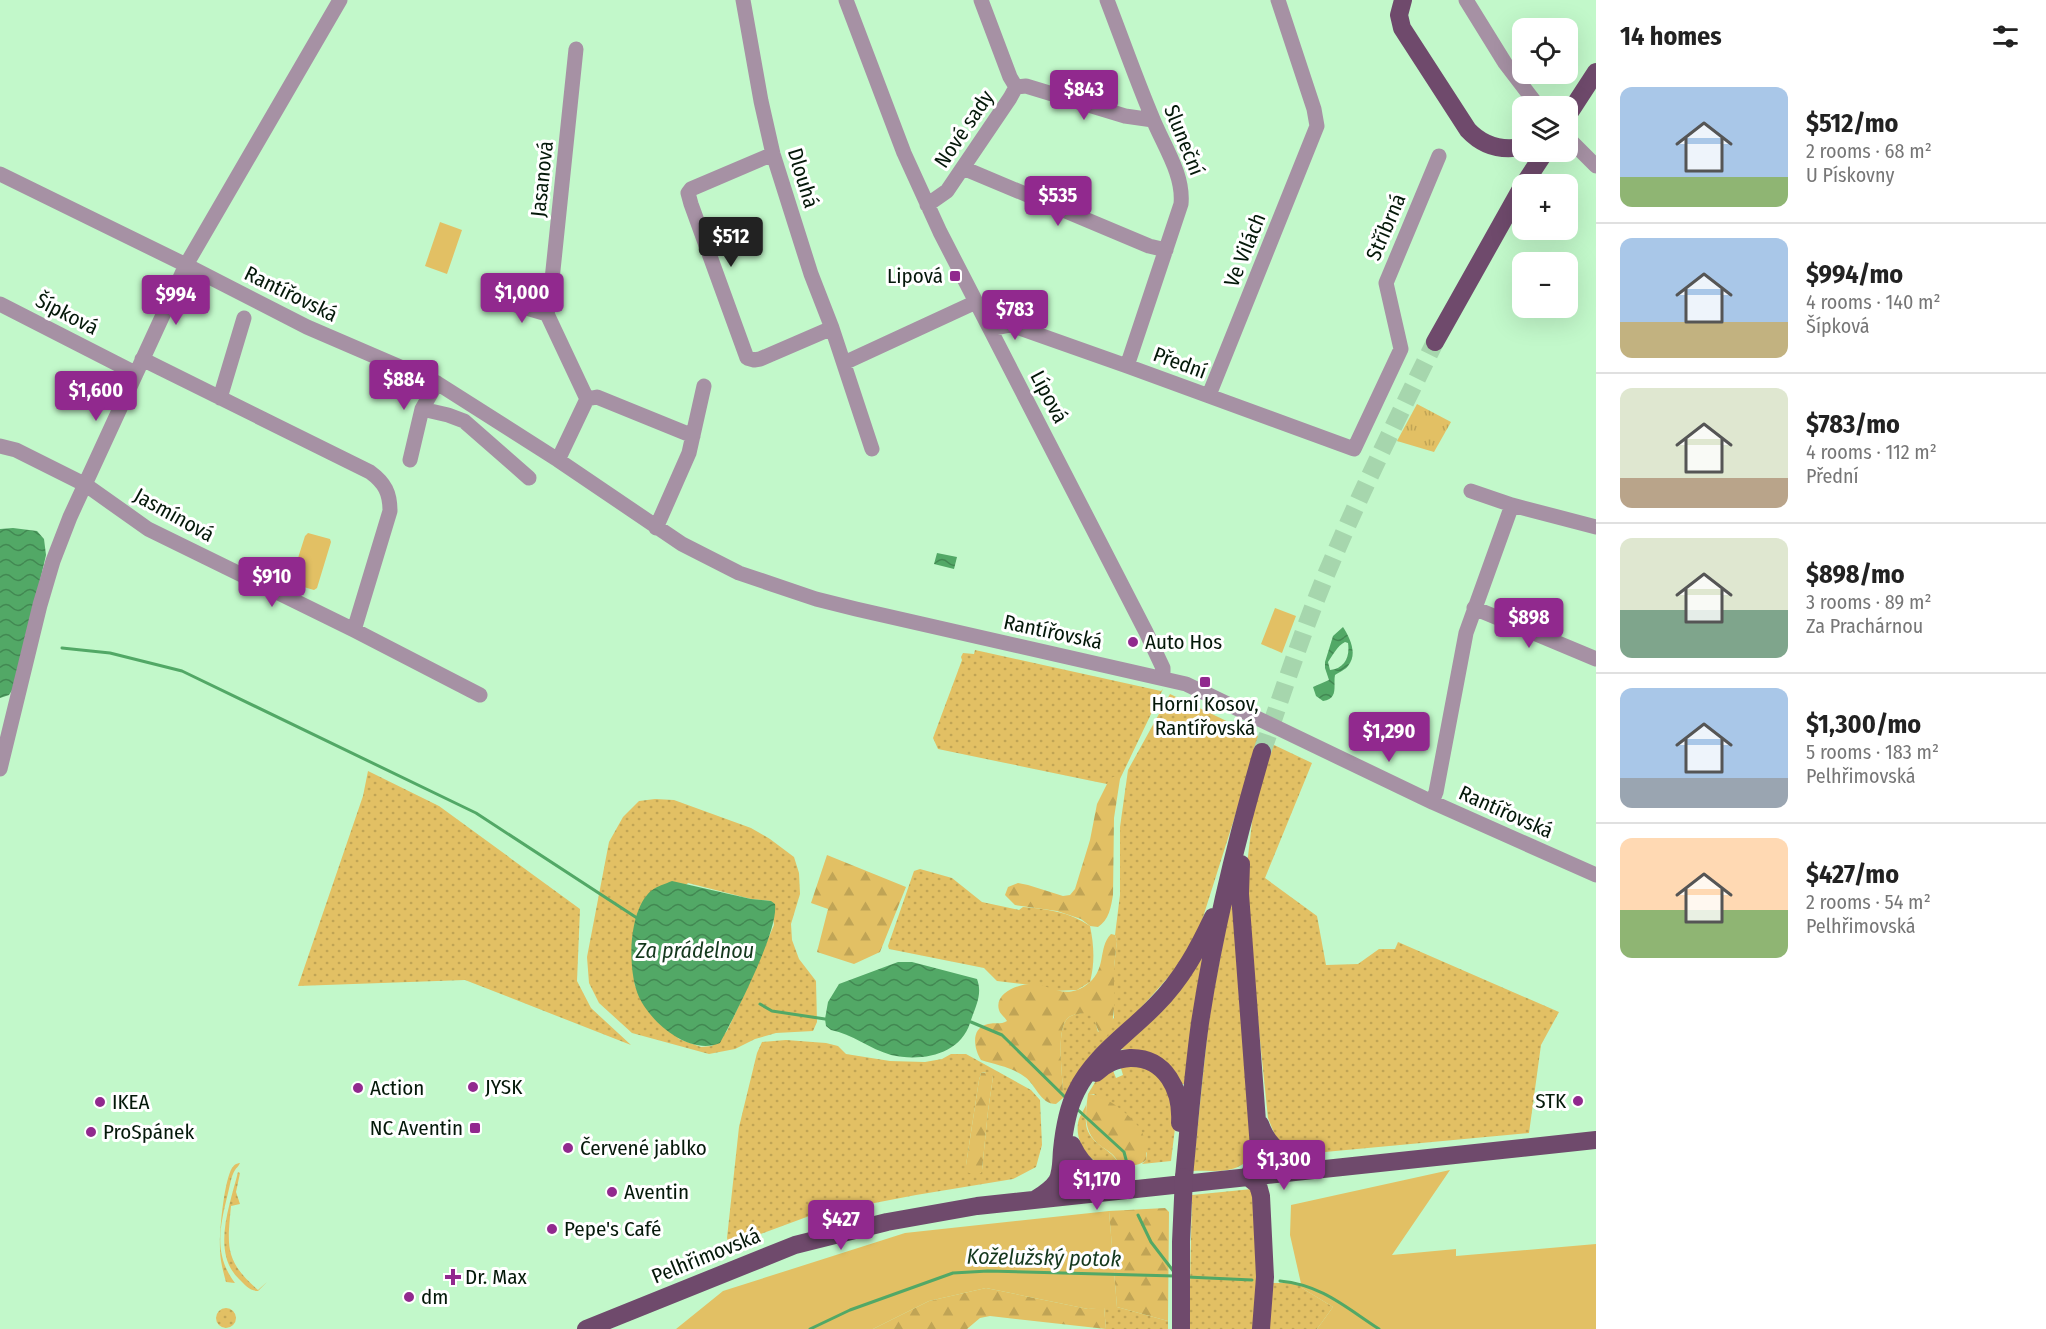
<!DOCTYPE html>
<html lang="en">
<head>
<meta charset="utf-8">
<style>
  :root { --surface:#fff; --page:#f6f6f6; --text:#222; --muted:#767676; --line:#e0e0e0; --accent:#91298e }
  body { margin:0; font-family:"Fira Sans Condensed",sans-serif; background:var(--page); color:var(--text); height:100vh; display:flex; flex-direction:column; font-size:22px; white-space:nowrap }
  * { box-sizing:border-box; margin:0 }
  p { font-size:20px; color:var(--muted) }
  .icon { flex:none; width:33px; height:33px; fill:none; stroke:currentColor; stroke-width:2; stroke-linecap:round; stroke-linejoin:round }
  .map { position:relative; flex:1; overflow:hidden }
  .drawer { display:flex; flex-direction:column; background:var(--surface); width:450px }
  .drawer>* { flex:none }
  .fabs { position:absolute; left:1512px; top:18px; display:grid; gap:12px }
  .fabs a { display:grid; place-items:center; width:66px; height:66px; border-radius:12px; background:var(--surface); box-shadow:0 6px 24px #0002; font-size:30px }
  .price { position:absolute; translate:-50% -51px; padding:0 14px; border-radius:6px; background:var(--accent); color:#fff; font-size:20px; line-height:39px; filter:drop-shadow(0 2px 3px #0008) }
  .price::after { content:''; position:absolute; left:50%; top:36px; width:18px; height:14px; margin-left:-9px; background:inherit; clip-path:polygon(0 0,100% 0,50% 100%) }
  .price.on { background:#222; color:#fff }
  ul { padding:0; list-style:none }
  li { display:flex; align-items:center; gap:18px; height:150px; padding:0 24px }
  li+li { border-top:2px solid var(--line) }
  li span { display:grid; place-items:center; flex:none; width:168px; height:120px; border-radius:12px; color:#555 }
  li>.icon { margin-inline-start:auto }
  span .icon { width:72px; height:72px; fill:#fffc; stroke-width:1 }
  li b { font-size:26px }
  h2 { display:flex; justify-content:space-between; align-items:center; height:72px; padding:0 24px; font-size:26px }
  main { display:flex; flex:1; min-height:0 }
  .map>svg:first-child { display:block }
</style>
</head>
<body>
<main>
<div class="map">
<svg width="1596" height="1329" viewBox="0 0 1596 1329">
  <defs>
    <pattern id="grass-dots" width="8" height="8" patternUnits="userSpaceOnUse" patternTransform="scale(1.5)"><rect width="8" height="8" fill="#e2c064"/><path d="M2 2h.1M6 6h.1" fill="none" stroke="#c0a455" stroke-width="1.8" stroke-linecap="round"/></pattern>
    <pattern id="forest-firs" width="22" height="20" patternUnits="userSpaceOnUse" patternTransform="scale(1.5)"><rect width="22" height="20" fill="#e2c064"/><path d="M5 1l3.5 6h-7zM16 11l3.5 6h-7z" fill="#c0a455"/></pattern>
    <pattern id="park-tufts" width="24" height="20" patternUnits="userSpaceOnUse" patternTransform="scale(1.5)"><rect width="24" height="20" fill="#e2c064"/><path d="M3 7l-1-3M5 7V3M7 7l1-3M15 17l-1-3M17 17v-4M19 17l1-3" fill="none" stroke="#c0a455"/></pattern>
    <pattern id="water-waves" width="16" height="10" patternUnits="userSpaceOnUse" patternTransform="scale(1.5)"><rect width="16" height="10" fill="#52a866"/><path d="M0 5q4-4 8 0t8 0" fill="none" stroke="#428852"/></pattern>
  </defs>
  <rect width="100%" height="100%" fill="#c2f8ca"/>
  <path fill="url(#grass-dots)" fill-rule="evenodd" d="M975 650 1161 691 1163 689 1120 779 1112 785 1097 782 938 749 933 738 962 660 961 657 963 653 974 654Z
    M1170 694 1260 737 1198 933 1180 964 1148 1000 1083 1069 1063 1098C1064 1081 1054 1028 1069 1017 1074 1014 1082 1013 1088 1012L1094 1017 1098 1032 1114 1018V967L1117 941 1115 935 1120 895V827L1128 770Z
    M1272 744 1312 763 1265 878 1317 916 1326 965 1358 964 1379 949H1395L1398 942 1559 1012 1541 1045 1529 1133 1314 1153 1296 1150 1277 1140 1268 1118 1248 923 1246 873 1254 806Z
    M368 771 439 806 580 909 577 981 591 1008 631 1045 465 980 298 986 363 796Z
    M655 799 674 800 751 828 770 839 794 857 799 873 800 894 791 924 792 940 799 959 816 981 817 1022 813 1031 776 1033 755 1039 735 1049 709 1054 632 1033 599 1003 589 983 587 957 609 842 623 817 639 801ZM688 883 751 899 771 901 774 925 744 995 727 1031 712 1046 701 1047 679 1039 635 986 632 961V937Z
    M920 869 952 878 982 902 1019 910 1023 907C1047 909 1070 912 1090 926 1094 945 1095 963 1090 982L1077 990 1052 991 1040 986 997 981 984 968 889 949 888 946 914 871Z
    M1234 884 1254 1149C1244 1176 1217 1170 1193 1171L1209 1017Z
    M1206 949 1185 1084H1182C1167 1054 1149 1051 1118 1049Z
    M786 1040 826 1043 838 1046 846 1054 890 1061 925 1062 942 1059 951 1054H966L1031 1090 1040 1100 1042 1145 1036 1167 1013 1179 916 1195 812 1215 736 1243 729 1244 727 1238 739 1127 757 1053 762 1042ZM985 1072 993 1077 988 1111 982 1170 966 1165 979 1080 981 1073Z
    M1120 1065H1145L1167 1082 1175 1128 1171 1161 1142 1164 1146 1160 1147 1153 1094 1094H1088L1097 1079 1112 1068 1116 1078 1123 1075Z
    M1086 1105C1086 1113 1085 1122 1087 1129 1093 1146 1112 1149 1119 1164L1126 1166C1100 1175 1074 1149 1078 1123 1079 1117 1084 1110 1086 1105Z
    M240 1163C239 1166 236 1168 235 1170 231 1176 230 1186 228 1193 220 1226 213 1254 235 1283L226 1282C223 1271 220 1260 220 1249 219 1233 224 1181 232 1168 235 1164 235 1164 240 1163Z
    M238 1172 240 1173 236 1192 240 1204 231 1206C227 1248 225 1261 258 1290L267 1282 258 1291C250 1291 245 1285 239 1279 211 1252 230 1205 238 1172Z
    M1252 1189 1259 1278 1255 1329H1189L1192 1195Z
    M1273 1283H1301L1302 1288 1333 1307 1317 1329H1269Z
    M1104 1307H1117L1168 1321V1329H1106Z
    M216 1318a10 10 0 1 1 20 0a10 10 0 1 1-20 0Z"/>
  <path fill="url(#forest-firs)" d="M1117 776 1120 779 1114 818 1113 895C1111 907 1109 920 1098 927L1090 926 1081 919 1057 911 1015 905 1005 895 1008 887 1018 883 1028 885 1063 896 1070 895 1075 889 1090 840 1097 804 1110 778Z
    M827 855 906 887 880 952 854 964 817 952 828 909 811 903Z
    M1111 934 1115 935 1117 941 1114 967V1009L1112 1026 1107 1036 1102 1037C1096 1029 1096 1019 1088 1013 1082 1013 1074 1014 1069 1017 1054 1028 1064 1081 1063 1098L1056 1104C1040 1104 1036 1085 1025 1077 1012 1067 996 1065 981 1060 974 1049 970 1028 988 1024 995 1022 1000 1025 1007 1021 1004 1016 1000 1014 999 1010 994 993 1018 984 1031 984 1050 984 1063 1000 1085 986 1108 971 1097 948 1111 934Z
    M988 1072 993 1077 988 1111 982 1170 981 1173 977 1175 966 1172V1165L979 1080 981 1073Z
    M1088 1094C1105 1094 1134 1117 1142 1132 1146 1141 1147 1150 1146 1160 1138 1167 1128 1166 1119 1164 1115 1155 1110 1152 1102 1147 1083 1134 1085 1115 1088 1094Z
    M1165 1208 1169 1212 1168 1321 1117 1307 1109 1211Z
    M986 1288 1088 1309 1104 1307 1106 1329 990 1316 980 1318 967 1329H873L929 1301Z"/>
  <path fill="url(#park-tufts)" d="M1417 404 1451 422 1434 452 1397 441Z"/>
  <path fill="#e2c064" d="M440 222 462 230 447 274 425 266Z
    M308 533 330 539 331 542 317 588 314 590 293 584 291 580 305 536Z
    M1275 608 1296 616 1282 653 1261 644Z
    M1450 1170 1392 1255 1456 1249V1256L1596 1244V1329H1317L1333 1307 1302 1288 1290 1235 1291 1205Z
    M1109 1211 1117 1307 1088 1309 986 1288 929 1301 873 1329H676L723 1291 905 1233Z"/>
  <path fill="url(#water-waves)" fill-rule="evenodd" d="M13 528 37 531 44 539 46 555 16 684 9 695 0 698V529Z
    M937 553 957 557 954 569 934 564Z
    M1343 627C1350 638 1358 654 1348 666 1345 670 1339 672 1335 675 1333 685 1339 699 1323 701L1316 696 1313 687 1329 680 1325 668V662L1333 636ZM1345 642 1348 643C1350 657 1345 668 1330 670L1328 662C1333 655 1337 646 1345 642Z
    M672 881 751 899 771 901 775 904C779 931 734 1017 720 1043 690 1056 651 1023 639 997 627 971 628 910 651 891 657 886 665 884 672 881Z
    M898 962H912L977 979C983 995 975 1007 970 1023 960 1055 921 1062 891 1055 870 1049 852 1034 831 1030L826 1026 825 1019 828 1002 839 984Z"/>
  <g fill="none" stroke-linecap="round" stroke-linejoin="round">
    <path stroke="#52a866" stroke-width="3" d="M62 648 110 653 182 671 476 813 637 918
      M760 1004 772 1011 825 1019
      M971 1022 1002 1035 1066 1098
      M1077 1109 1124 1152 1128 1167
      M1138 1215 1151 1242 1174 1272
      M1187 1277 1252 1280
      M1280 1281C1322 1285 1345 1307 1379 1329
      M810 1329 850 1310 953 1273 988 1271 1175 1276"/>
    <path stroke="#a6d6ad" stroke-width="18" stroke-dasharray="18 9" stroke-linecap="butt" d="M1262 752C1285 686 1306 620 1334 556 1365 483 1400 413 1435 342"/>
    <path stroke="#a691a4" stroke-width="15" d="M743 0 761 101 773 154 811 274 832 328 872 449
      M846 0 904 153 940 232 1146 632 1163 668V677
      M981 0 1010 77 1016 87
      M1107 0C1122 39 1136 79 1152 117 1163 145 1184 174 1181 204L1127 366
      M1466 0 1505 63 1538 106
      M576 49 550 299 547 314 587 399
      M1016 87 1026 86 1125 116 1153 120
      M1568 138 1596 166
      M773 154 691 189 688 193 691 204 747 358 754 360 760 359 832 328
      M963 168 1149 246 1166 250
      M0 174 186 265 307 327 437 383 558 460 682 544 739 573 816 599 856 609 1186 684 1432 802 1596 875
      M927 205 947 191 1010 98 1016 87
      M506 302 547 314
      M0 304 135 373
      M990 329 1011 325 1127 366 1354 449 1401 349 1386 283 1439 156
      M142 359 370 472C385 483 390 493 390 511L354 630
      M844 363 976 302
      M1209 395 1317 126 1314 109 1278 0
      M220 398 244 318
      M422 409 448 415 464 421 529 478
      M0 446 16 450 86 485 148 529 354 630 480 695
      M410 460 422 409 437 383
      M558 460 587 399 597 397 693 436
      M1471 491 1512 505 1596 527
      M656 528 689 453 704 386
      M1474 608 1596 659
      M0 769 40 605 53 561 70 517 186 265 340 0
      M1432 802 1436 792 1466 633 1512 505"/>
    <path stroke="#6f4a6c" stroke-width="18" d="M1403 0 1399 15 1402 28 1468 130C1483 146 1501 151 1522 147
      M1568 115 1596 72
      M1524 184 1545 152
      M1435 342 1522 187
      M1241 864 1240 894 1259 1148 1256 1162 1248 1177
      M1096 1073C1106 1063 1116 1059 1130 1058 1166 1057 1182 1091 1180 1123
      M1260 1124C1270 1153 1289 1157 1315 1169
      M1073 1147C1083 1169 1102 1179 1122 1190
      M1184 1177C1189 1125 1193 1074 1200 1023 1214 931 1236 841 1262 752
      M1248 1177 1258 1185 1261 1196 1265 1277 1261 1329
      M1067 1196 1074 1178 1072 1145
      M1036 1199C1044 1194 1052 1189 1057 1181 1062 1172 1061 1160 1062 1150 1064 1130 1067 1110 1076 1092 1093 1056 1129 1033 1156 1005 1182 979 1198 949 1213 917
      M586 1329 795 1245 887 1222 977 1206 1596 1140"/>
    <path stroke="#6f4a6c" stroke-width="18" d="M1181 1329V1242L1184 1177"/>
  </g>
  <g fill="#91298e" stroke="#fff" stroke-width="2">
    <rect x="949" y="270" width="12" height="12" rx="3"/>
    <circle cx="1133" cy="642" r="6"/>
    <rect x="1199" y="676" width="12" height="12" rx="3"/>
    <circle cx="473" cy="1087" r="6"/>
    <circle cx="358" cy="1088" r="6"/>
    <circle cx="1578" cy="1101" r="6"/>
    <circle cx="100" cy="1102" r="6"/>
    <rect x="469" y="1122" width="12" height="12" rx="3"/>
    <circle cx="91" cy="1132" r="6"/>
    <circle cx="568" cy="1148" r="6"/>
    <circle cx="612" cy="1192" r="6"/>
    <circle cx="552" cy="1229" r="6"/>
    <path d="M450 1268h6v6h6v6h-6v6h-6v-6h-6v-6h6z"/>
    <circle cx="409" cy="1297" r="6"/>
  </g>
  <g text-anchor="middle" stroke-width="6" stroke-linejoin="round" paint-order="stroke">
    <g font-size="21" fill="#041809" stroke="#fff">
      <text transform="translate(964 129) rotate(-56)" y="7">Nové sady</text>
      <text transform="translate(1184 140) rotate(68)" y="7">Sluneční</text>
      <text transform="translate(803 178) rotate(73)" y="7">Dlouhá</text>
      <text transform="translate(542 179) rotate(-84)" y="7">Jasanová</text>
      <text transform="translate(1386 227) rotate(-67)" y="7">Stříbrná</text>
      <text transform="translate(1245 250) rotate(-68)" y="7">Ve Vilách</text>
      <text transform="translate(291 294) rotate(26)" y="7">Rantířovská</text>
      <text transform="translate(67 314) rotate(27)" y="7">Šípková</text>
      <text transform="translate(1180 363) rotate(20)" y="7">Přední</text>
      <text transform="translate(1049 397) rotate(62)" y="7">Lípová</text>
      <text transform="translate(174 515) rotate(29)" y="7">Jasmínová</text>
      <text transform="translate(1053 632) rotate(12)" y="7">Rantířovská</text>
      <text transform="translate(1506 812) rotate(24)" y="7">Rantířovská</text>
      <text transform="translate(706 1256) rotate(-22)" y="7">Pelhřimovská</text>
    </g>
    <g font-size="21" fill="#041809" stroke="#fff" text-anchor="start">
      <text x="943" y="283" text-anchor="end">Lipová</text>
      <text x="1145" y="649">Auto Hos</text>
      <text x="1205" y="711" text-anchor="middle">Horní Kosov,<tspan x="1205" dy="24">Rantířovská</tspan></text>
      <text x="485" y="1094">JYSK</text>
      <text x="370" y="1095">Action</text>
      <text x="1566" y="1108" text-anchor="end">STK</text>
      <text x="112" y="1109">IKEA</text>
      <text x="463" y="1135" text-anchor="end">NC Aventin</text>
      <text x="103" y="1139">ProSpánek</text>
      <text x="580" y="1155">Červené jablko</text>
      <text x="624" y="1199">Aventin</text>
      <text x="564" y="1236">Pepe's Café</text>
      <text x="465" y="1284">Dr. Max</text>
      <text x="421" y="1304">dm</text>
    </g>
    <g font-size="22" font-style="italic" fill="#14381d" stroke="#fff">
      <text x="695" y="958">Za prádelnou</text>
      <text transform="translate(1044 1257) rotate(1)" y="8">Koželužský potok</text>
    </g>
  </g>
</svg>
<div class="fabs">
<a><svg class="icon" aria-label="locate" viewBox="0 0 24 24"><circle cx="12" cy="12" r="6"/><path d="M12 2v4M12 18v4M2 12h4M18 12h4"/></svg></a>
<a><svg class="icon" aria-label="layers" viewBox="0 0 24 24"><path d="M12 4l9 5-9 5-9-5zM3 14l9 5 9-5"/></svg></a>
<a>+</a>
<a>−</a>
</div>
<b class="price" style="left:1084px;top:121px">$843</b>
<b class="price" style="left:1058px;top:227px">$535</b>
<b class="price on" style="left:731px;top:268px">$512</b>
<b class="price" style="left:522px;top:324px">$1,000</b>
<b class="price" style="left:176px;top:326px">$994</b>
<b class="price" style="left:1015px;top:341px">$783</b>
<b class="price" style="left:404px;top:411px">$884</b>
<b class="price" style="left:96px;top:422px">$1,600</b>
<b class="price" style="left:272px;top:608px">$910</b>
<b class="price" style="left:1529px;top:649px">$898</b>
<b class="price" style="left:1389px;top:763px">$1,290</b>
<b class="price" style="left:1284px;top:1191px">$1,300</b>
<b class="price" style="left:1097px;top:1211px">$1,170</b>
<b class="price" style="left:841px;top:1251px">$427</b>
</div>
<section class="drawer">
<h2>14 homes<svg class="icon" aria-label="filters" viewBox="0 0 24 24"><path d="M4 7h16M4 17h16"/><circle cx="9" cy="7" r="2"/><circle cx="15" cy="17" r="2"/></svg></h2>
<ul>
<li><span style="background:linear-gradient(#a9c7e8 75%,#8fb573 0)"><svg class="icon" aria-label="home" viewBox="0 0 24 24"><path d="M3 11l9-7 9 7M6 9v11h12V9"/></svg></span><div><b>$512/mo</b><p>2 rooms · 68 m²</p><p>U Pískovny</p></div></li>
<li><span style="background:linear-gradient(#a9c7e8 70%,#c2b280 0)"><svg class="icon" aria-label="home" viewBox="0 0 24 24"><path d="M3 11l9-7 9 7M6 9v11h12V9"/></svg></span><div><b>$994/mo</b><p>4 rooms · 140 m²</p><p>Šípková</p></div></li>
<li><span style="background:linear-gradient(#dfe7d0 75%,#b9a48a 0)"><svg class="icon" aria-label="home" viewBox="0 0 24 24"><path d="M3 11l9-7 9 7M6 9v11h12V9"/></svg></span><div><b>$783/mo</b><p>4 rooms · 112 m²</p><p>Přední</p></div></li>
<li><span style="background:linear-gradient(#dfe7d0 60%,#7fa58c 0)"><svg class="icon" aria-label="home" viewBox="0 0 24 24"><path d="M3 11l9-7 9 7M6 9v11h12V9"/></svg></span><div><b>$898/mo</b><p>3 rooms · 89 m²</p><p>Za Prachárnou</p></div></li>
<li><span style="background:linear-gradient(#a9c7e8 75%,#9aa5b1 0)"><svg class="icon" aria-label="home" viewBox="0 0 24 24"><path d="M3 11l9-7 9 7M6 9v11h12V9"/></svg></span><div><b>$1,300/mo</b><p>5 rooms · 183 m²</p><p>Pelhřimovská</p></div></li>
<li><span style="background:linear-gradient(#ffd9b3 60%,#8fb573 0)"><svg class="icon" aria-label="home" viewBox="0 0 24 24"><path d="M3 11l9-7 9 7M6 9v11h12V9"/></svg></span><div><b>$427/mo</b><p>2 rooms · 54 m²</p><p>Pelhřimovská</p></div></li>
</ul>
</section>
</main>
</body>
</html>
